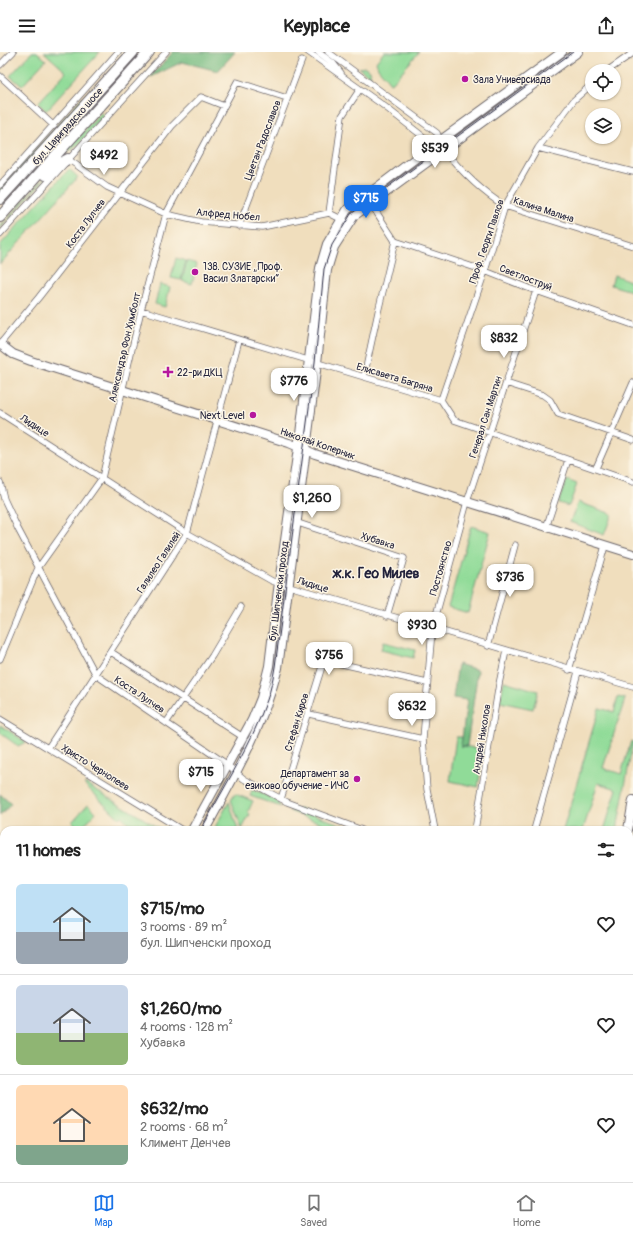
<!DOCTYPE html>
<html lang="en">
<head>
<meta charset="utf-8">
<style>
  :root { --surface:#fff; --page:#f6f6f6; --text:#222; --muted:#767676; --line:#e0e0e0; --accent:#1a73e8 }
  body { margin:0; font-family:Pangolin,sans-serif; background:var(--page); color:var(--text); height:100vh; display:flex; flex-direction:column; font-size:15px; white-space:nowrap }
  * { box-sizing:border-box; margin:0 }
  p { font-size:13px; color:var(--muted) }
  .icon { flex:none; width:22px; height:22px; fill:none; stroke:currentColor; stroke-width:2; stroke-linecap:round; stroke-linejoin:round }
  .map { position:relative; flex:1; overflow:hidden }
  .drawer { position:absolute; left:0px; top:774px; width:633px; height:356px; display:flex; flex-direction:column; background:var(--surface); border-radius:12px 12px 0 0; box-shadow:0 1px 3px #0004 }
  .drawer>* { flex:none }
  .fabs { position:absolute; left:585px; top:12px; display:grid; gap:8px }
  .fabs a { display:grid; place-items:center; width:36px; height:36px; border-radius:50%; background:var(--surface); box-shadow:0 1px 3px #0004; font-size:20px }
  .price { position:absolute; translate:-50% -34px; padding:0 9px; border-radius:8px; background:#fff; color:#222; font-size:13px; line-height:26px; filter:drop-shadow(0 1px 2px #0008) }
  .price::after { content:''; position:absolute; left:50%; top:24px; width:12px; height:9px; margin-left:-6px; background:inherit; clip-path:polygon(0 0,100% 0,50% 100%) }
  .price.on { background:var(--accent); color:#fff }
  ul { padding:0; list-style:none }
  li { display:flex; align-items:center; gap:12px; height:100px; padding:0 16px }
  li+li { border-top:1px solid var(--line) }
  li span { display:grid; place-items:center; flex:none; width:112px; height:80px; border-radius:6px; color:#555 }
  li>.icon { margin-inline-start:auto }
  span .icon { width:48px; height:48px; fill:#fffc; stroke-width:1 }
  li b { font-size:17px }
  h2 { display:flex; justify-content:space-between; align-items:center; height:48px; padding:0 16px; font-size:17px }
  header { display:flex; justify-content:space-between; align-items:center; height:52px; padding:0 16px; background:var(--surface); font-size:18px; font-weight:700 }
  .tabs { display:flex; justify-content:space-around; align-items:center; height:56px; border-top:1px solid var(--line); background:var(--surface); font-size:11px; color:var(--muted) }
  .tabs a { display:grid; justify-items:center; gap:2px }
  .tabs .on { color:var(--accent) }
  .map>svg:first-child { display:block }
</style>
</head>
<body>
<header><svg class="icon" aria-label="menu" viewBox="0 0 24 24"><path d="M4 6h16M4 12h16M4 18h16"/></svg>Keyplace<svg class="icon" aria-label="share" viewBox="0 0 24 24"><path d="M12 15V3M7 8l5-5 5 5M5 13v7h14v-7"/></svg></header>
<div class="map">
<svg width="633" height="1130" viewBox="0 0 633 1130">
  <rect width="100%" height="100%" fill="#fcf5e5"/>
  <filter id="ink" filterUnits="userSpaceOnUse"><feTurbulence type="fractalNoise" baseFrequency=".025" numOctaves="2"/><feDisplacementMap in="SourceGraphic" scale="8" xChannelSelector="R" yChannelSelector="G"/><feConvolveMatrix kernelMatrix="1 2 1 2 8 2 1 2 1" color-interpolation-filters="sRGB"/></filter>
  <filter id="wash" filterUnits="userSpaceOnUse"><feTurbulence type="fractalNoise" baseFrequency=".012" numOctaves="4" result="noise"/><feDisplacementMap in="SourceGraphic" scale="16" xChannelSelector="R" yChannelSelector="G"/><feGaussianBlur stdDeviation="0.9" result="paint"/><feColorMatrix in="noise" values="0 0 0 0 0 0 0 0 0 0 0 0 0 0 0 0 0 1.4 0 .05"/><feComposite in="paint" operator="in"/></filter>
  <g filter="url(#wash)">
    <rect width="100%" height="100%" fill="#f0debd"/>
    <path fill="#90db98" stroke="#597e6a" d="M32 0H37L46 8 22 34 10 24Z
      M44 0H100L46 59 38 51 66 20Z
      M384 0H419L393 30 390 31 378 16 376 10Z
      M365 15 370 18 371 25 359 16Z
      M82 46 84 48 0 141V137Z
      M101 61 104 63 78 93 59 107Z
      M69 117 78 125 0 212V193Z
      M50 119 51 120 0 177V175Z
      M176 206 186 209 181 228 171 226Z
      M187 209 197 212 192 232 182 229Z
      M614 223 633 230 631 239 611 233Z
      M160 232 170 235 165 255 155 252Z
      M567 428 577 432 569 454 558 451Z
      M578 450 612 462 604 483 570 470Z
      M471 474 490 480 468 561 448 555Z
      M383 590 415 598 413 606 381 598Z
      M504 629 538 639 533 657 500 650Z
      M618 645 625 647 603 716 621 722 631 689 633 690 617 778H604L617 737 598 731 583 778H563L599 656 614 660Z
      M0 673 26 690 18 694 0 681Z
      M456 685H462L461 694 484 697 478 735 450 729Z
      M85 731 162 778H136L121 764 119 766 84 732Z
      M252 738 275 747 281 755 250 744Z
      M235 742 253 749 248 760 250 762 242 777 231 748Z
      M229 750 238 778H220L215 775Z
      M88 752 96 760 81 777 72 770Z
      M300 757 355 778H340L289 759Z
      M0 853 4 857V885L0 889Z
      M4 894V942L1 945 0 899Z
      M0 959 4 962V981L0 986Z
      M629 1019 633 1020V1103L629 1101Z
      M0 1022 4 1025V1044L0 1041Z
      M259 1126H320L329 1130H257Z"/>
    <path fill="#74bb80" stroke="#4b6e5e" d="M173 0H235L218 19 182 10 149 26Z
      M458 612 478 618 467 694H461L467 648 453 646Z
      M0 742 11 752 0 764Z
      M633 1062V1103L629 1101V1064Z"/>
  </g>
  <g filter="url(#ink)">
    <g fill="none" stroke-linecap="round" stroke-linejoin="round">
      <g stroke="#6a6468" stroke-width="7">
        <path id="street" d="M308 0 384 54 439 97 444 98
          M318 0 333 11 341 21
          M328 0 437 81 444 98
          M0 13 13 0
          M607 19 633 1
          M0 24 54 74
          M538 96 633 120
          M444 98C461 119 482 140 505 154L633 194
          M68 107 107 135 166 162 201 170 262 175 329 161 345 169
          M0 133 118 0
          M366 144 395 189 485 219 528 236 633 273
          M329 161 342 64 360 37
          M239 174 302 8
          M0 183 166 0
          M141 258 441 348 454 368 633 430
          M0 292 39 245 172 74 201 45 224 54
          M364 325 378 260 395 189
          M506 331 543 343 550 348 558 362 633 388
          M441 348 485 219 505 154 538 96 574 48 592 32
          M0 361 187 481 272 529 633 635
          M596 416 633 331
          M0 430 4 447 18 477 96 623 222 709 244 727 287 750 362 778
          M295 470 404 506 387 564
          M546 476 568 408
          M488 594 515 493
          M111 600 243 685
          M0 607 38 516 102 426 141 258 166 162 237 30 287 46
          M569 618 605 494
          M309 662 423 687
          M0 667 182 778
          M166 671 212 604 241 555
          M48 696 187 481 239 288
          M281 747 324 608 427 631
          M435 778 427 737 423 687 432 578 467 450 536 239
          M475 778 499 632 506 599
          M534 778 578 620
          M629 847 633 848
          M0 1120 4 1124
          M99 1130 100 1126
          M245 1130 247 1126"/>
      </g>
      <g stroke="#6a6468" stroke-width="10">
        <path id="secondary" d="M0 292 13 302 31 309 289 391 315 402 633 502
          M192 778 252 668 261 646 269 614 278 538 300 382 320 216 327 192 347 158 412 109 562 0
          M205 778C235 723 262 677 278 616L317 311 327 218 334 195 354 164 578 0
          M628 778 633 748
          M346 1126 354 1130
          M7 1130 8 1126
          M22 1130 24 1126"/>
      </g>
      <g stroke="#6a6468" stroke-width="12">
        <path id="highway" d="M46 123 52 116 68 107
          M0 147 133 0
          M0 165 149 0"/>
      </g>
      <use href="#street" stroke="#fff" stroke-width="5.5"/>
      <use href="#secondary" stroke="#fff" stroke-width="8"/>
      <use href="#highway" stroke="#fff" stroke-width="10"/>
      <path stroke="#22223b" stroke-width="1" d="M201 778C224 735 251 693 267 648 271 637 273 626 275 615L315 310 324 217 332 193 351 162 573 0
        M14 1130 16 1126"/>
    </g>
  </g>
  <g fill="#b5179e" stroke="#fcf5e5" stroke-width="1.5">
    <circle cx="465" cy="27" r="4"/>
    <circle cx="195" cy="220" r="4"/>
    <path d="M166 314h4v4h4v4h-4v4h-4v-4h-4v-4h4z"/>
    <circle cx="253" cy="363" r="4"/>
    <circle cx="357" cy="727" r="4"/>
  </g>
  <g text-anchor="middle" stroke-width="3" stroke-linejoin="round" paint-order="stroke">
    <g font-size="10" fill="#22223b" stroke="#fcf5e5" text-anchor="start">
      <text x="473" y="31">Зала Универсиада</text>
      <text x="203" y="218">138. СУЗИЕ „Проф.<tspan x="203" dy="12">Васил Златарски“</tspan></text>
      <text x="177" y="324">22-ри ДКЦ</text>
      <text x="245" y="367" text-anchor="end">Next Level</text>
      <text x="349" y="725" text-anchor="end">Департамент за<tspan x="349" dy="12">езиково обучение - ИЧС</tspan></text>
    </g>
    <g font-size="10" fill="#22223b" stroke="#fcf5e5">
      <text transform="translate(67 74) rotate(-48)" y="4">бул. Цариградско шосе</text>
      <text transform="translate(262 88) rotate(-69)" y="4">Цветан Радославов</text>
      <text transform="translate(544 157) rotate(18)" y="4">Калина Малина</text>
      <text transform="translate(228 162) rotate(5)" y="4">Алфред Нобел</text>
      <text transform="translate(85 171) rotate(-53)" y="4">Коста Лулчев</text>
      <text transform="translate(486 189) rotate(-71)" y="4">Проф. Георги Павлов</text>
      <text transform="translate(526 225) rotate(21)" y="4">Светлоструй</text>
      <text transform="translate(124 295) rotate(-77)" y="4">Александър Фон Хумболт</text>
      <text transform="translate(395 325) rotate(17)" y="4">Елисавета Багряна</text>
      <text transform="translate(485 365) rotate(-72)" y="4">Генерал Сан Мартин</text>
      <text transform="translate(35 373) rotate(33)" y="4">Лидице</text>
      <text transform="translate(318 391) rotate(19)" y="4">Николай Коперник</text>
      <text transform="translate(378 488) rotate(18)" y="4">Хубавка</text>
      <text transform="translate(158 510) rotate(-57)" y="4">Галилео Галилей</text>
      <text transform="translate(440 516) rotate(-74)" y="4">Постоянство</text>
      <text transform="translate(313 532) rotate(17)" y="4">Лидице</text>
      <text transform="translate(278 539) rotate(-83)" y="4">бул. Шипченски проход</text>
      <text transform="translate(140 642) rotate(34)" y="4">Коста Лулчев</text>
      <text transform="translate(296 670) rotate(-73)" y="4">Стефан Киров</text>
      <text transform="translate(481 687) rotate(-81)" y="4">Андрей Николов</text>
      <text transform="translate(96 715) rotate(32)" y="4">Христо Чернопеев</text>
    </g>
    <g font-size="14" font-weight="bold" fill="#22223b" stroke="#fcf5e5">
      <text x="376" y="526">ж.к. Гео Милев</text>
    </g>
  </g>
</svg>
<div class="fabs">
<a><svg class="icon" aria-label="locate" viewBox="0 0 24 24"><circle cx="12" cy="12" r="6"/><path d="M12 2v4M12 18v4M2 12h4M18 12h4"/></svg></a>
<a><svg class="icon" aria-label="layers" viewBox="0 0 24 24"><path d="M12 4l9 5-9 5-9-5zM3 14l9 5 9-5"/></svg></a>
</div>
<b class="price" style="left:435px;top:117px">$539</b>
<b class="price" style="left:104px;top:124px">$492</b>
<b class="price on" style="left:366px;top:167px">$715</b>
<b class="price" style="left:504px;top:307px">$832</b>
<b class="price" style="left:294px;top:350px">$776</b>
<b class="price" style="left:312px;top:467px">$1,260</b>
<b class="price" style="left:510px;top:546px">$736</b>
<b class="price" style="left:422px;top:594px">$930</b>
<b class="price" style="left:329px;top:624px">$756</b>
<b class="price" style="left:412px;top:675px">$632</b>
<b class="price" style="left:201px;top:741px">$715</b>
<section class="drawer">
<h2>11 homes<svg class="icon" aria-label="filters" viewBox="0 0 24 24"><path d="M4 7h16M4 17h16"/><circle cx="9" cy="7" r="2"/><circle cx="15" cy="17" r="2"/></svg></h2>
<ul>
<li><span style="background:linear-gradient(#bfe0f5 60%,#9aa5b1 0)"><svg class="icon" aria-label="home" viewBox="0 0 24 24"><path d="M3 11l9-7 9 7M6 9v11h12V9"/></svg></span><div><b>$715/mo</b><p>3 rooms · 89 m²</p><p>бул. Шипченски проход</p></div><svg class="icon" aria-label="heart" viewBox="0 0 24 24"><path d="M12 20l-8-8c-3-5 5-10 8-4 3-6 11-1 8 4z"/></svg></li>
<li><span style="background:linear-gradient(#c9d6e8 60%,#8fb573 0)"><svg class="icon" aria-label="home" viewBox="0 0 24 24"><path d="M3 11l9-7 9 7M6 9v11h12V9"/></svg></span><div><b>$1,260/mo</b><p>4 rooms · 128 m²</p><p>Хубавка</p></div><svg class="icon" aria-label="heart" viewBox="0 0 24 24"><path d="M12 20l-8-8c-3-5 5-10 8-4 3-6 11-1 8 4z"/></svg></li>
<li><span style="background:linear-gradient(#ffd9b3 75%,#7fa58c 0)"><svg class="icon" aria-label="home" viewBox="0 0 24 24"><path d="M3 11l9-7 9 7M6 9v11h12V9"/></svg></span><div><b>$632/mo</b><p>2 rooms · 68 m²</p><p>Климент Денчев</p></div><svg class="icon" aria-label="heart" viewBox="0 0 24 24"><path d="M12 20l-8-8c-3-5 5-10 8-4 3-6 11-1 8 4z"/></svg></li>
</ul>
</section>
</div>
<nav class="tabs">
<a class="on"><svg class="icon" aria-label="map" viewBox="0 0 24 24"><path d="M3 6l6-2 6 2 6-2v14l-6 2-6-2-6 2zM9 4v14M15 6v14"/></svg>Map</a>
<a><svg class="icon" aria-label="saved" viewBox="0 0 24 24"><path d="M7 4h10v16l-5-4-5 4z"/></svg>Saved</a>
<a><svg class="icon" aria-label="home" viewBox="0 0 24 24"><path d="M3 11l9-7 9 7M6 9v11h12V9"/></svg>Home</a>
</nav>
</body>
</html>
